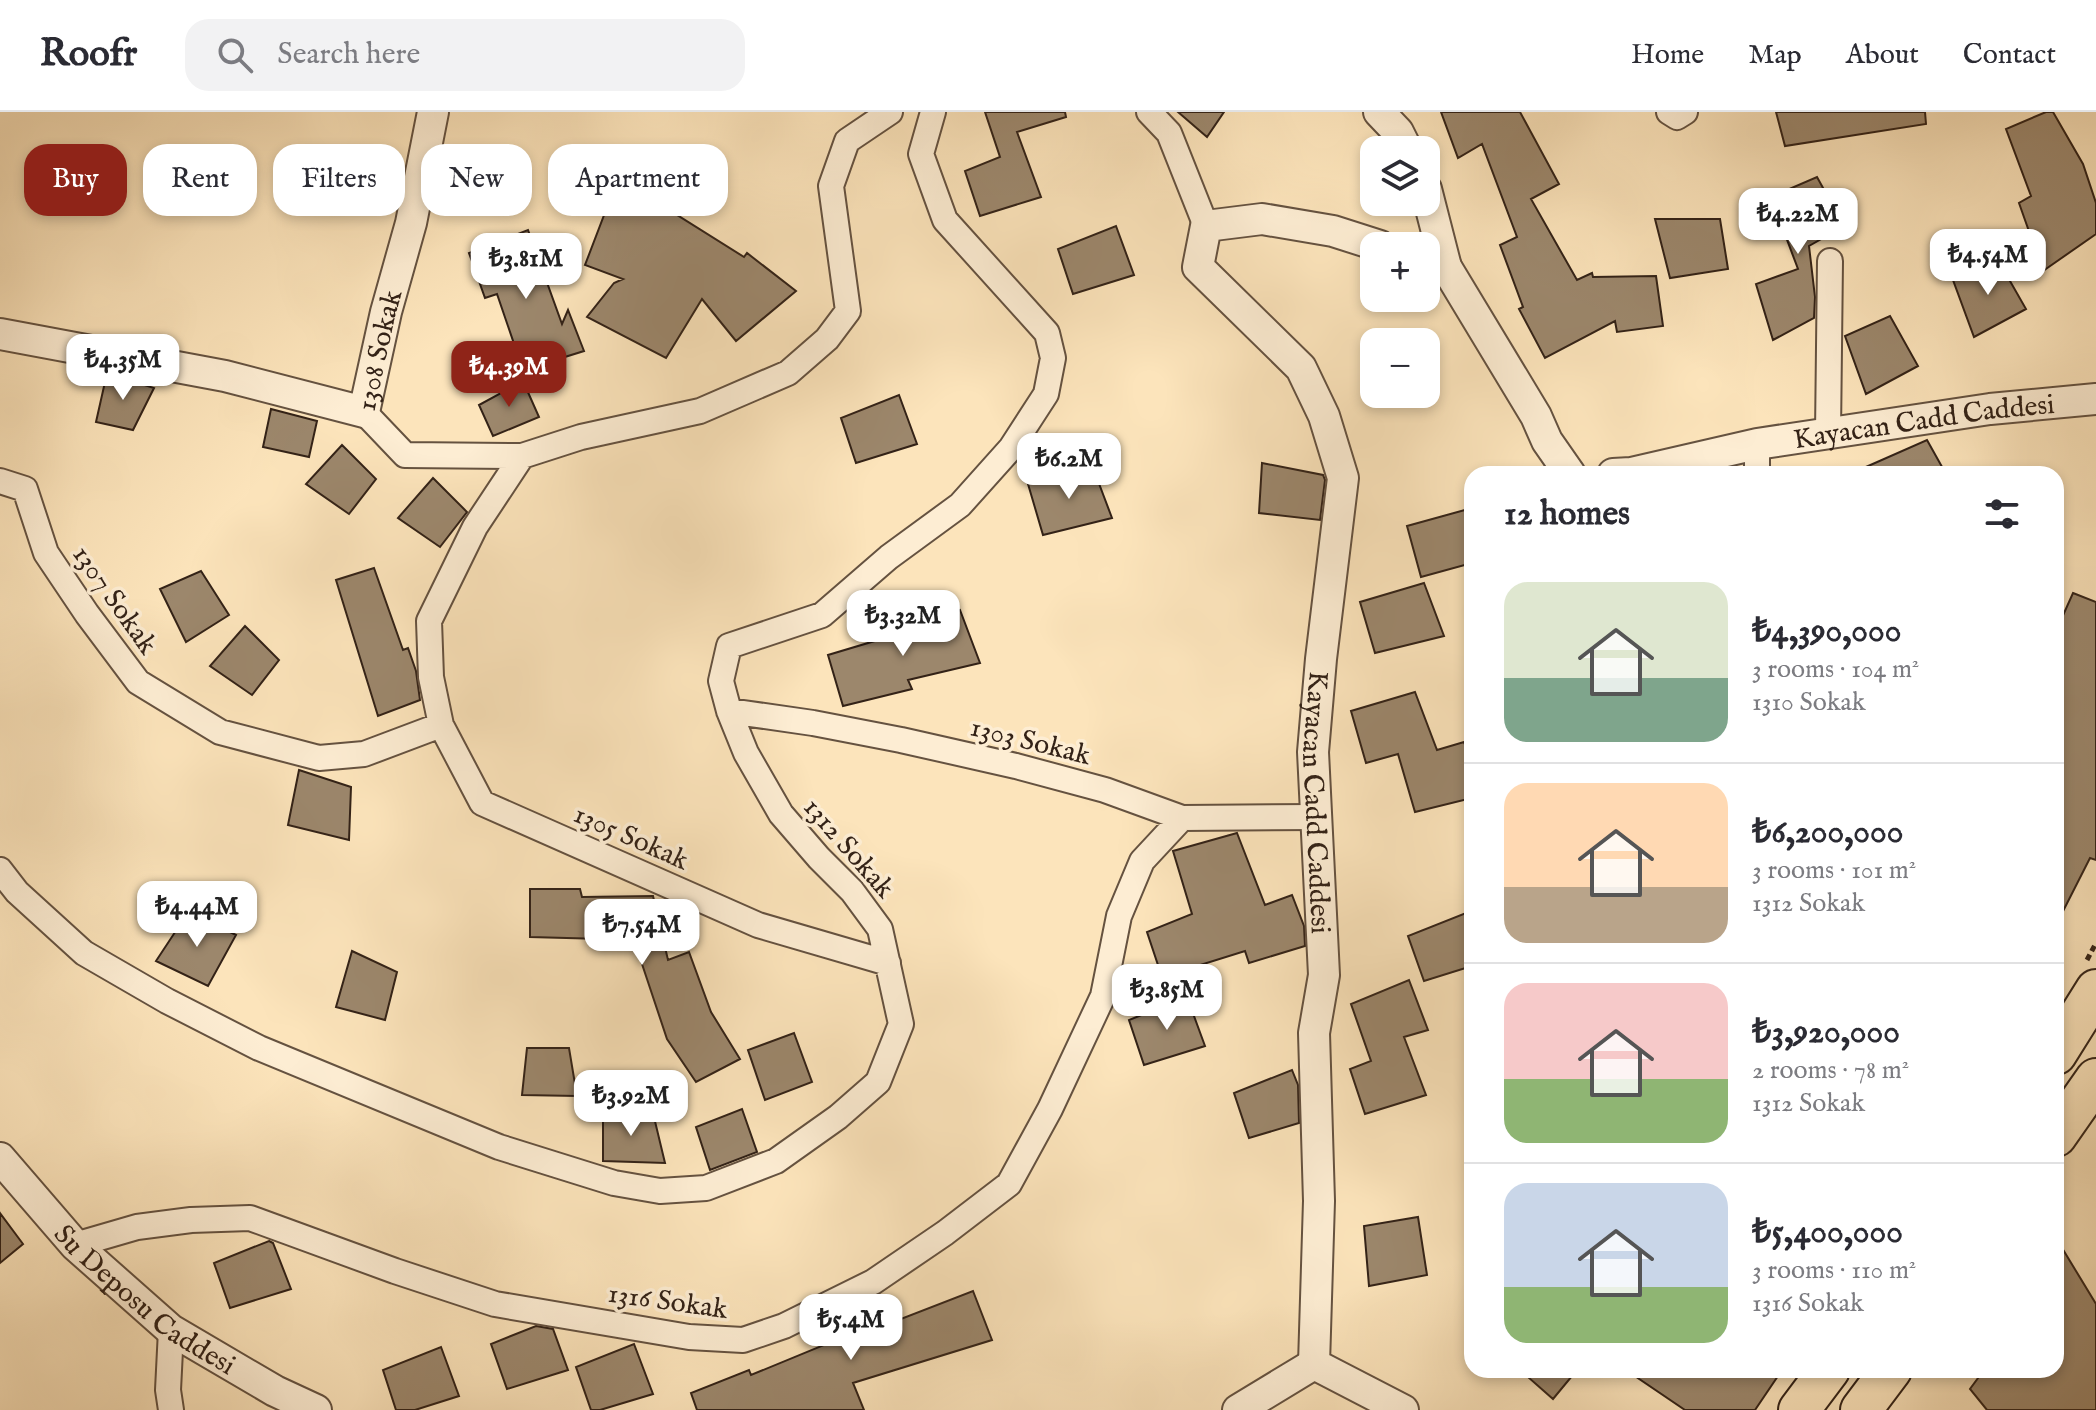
<!DOCTYPE html>
<html lang="en">
<head>
<meta charset="utf-8">
<style>
  :root { --surface:#fff; --page:#f2f2f3; --text:#2b2b33; --muted:#7c7c81; --line:#e1e1e2; --accent:#8f2418 }
  body { margin:0; font-family:"IM FELL English",serif; background:var(--page); color:var(--text); height:100vh; display:flex; flex-direction:column; font-size:30px; white-space:nowrap }
  * { box-sizing:border-box; margin:0 }
  p { font-size:26px; color:var(--muted) }
  .icon { flex:none; width:44px; height:44px; fill:none; stroke:currentColor; stroke-width:2; stroke-linecap:round; stroke-linejoin:round }
  .map { position:relative; flex:1; overflow:hidden }
  .details { position:absolute; left:1464px; top:354px; width:600px; height:912px; display:flex; flex-direction:column; background:var(--surface); border-radius:24px; box-shadow:0 4px 12px #0003 }
  .details>* { flex:none }
  .banner { position:absolute; left:24px; top:32px; width:760px; height:72px; display:flex; gap:16px }
  .controls { position:absolute; left:1360px; top:24px; display:grid; gap:16px }
  .controls a { display:grid; place-items:center; width:80px; height:80px; border-radius:16px; background:var(--surface); box-shadow:0 4px 12px #0003; font-size:40px }
  .price { position:absolute; translate:-50% -68px; padding:0 18px; border-radius:16px; background:#fff; color:#222; font-size:26px; line-height:52px; filter:drop-shadow(0 2px 4px #0008) }
  .price::after { content:''; position:absolute; left:50%; top:48px; width:24px; height:18px; margin-left:-12px; background:inherit; clip-path:polygon(0 0,100% 0,50% 100%) }
  .price.active { background:var(--accent); color:#fff }
  ul { padding:0; list-style:none }
  li { display:flex; align-items:center; gap:24px; height:200px; padding:0 40px }
  li+li { border-top:2px solid var(--line) }
  li span { display:grid; place-items:center; flex:none; width:224px; height:160px; border-radius:24px; color:#555 }
  li>.icon { margin-inline-start:auto }
  span .icon { width:96px; height:96px; fill:#fffc; stroke-width:1 }
  li b { font-size:34px }
  h2 { display:flex; justify-content:space-between; align-items:center; height:96px; padding:0 40px; font-size:34px }
  .tag { padding:0 28px; border-radius:24px; background:var(--surface); box-shadow:0 4px 12px #0003; font-size:28px; line-height:72px }
  .tag.active { background:var(--accent); color:#fff }
  header { display:flex; align-items:center; gap:48px; box-sizing:border-box; height:112px; padding:0 40px; background:var(--surface); border-bottom:2px solid var(--line) }
  header strong { font-size:38px }
  nav { display:flex; gap:44px; margin-inline-start:auto; font-size:28px }
  .search { width:560px; height:72px; background:var(--page); display:flex; align-items:center; gap:20px; box-sizing:border-box; padding:0 28px; border-radius:24px; color:var(--muted); font-size:30px }
  .map>svg:first-child { display:block }
</style>
</head>
<body>
<header>
<strong>Roofr</strong>
<div class="search"><svg class="icon" aria-label="search" viewBox="0 0 24 24"><circle cx="10" cy="10" r="6"/><path d="M15 15l6 6"/></svg>Search here</div>
<nav><a>Home</a><a>Map</a><a>About</a><a>Contact</a></nav>
</header>
<div class="map">
<svg width="2096" height="1298" viewBox="0 0 2096 1298">
  <rect width="100%" height="100%" fill="#fce4bb"/>
  <filter id="stains"><feTurbulence type="fractalNoise" baseFrequency=".0025" numOctaves="4"/><feColorMatrix values="0 0 0 0 .2 0 0 0 0 .09 0 0 0 0 .02 0 0 0 .5 -.17"/></filter>
  <radialGradient id="worn" r=".72"><stop offset=".6" stop-color="#630" stop-opacity="0"/><stop offset="1" stop-color="#630" stop-opacity=".3"/></radialGradient>
  <path fill="#9c876c" stroke="#332217" stroke-width="2" d="M985 0H1065L1066 5 1017 20 1041 85 980 104 965 59 1000 45Z
    M1178 0H1224L1207 25Z
    M1441 0H1520L1559 72 1531 87 1577 168 1592 161 1593 165 1656 164 1663 214 1617 220 1615 209 1545 246 1519 197 1523 195 1500 133 1517 125 1482 32 1458 46Z
    M1776 0H1925L1926 12 1785 34Z
    M2046 0H2053L2083 52 2096 91V122L2043 159 2019 91 2031 84 2006 17Z
    M619 64 651 75 647 84 744 145 747 141 796 179 736 229 702 187 666 246 587 205 614 171 623 167 585 153Z
    M1817 65 1844 114 1809 134 1815 185 1814 206 1773 228 1756 172 1798 157 1771 85Z
    M1655 107H1720L1728 157 1670 166Z
    M1116 114 1134 163 1073 182 1058 137Z
    M528 118 562 212 568 198 584 239 523 258 497 182 485 186 469 141Z
    M1998 148 2026 197 1974 225 1953 168Z
    M1890 204 1918 254 1866 282 1845 224Z
    M107 261 154 276 133 318 96 310Z
    M523 269 539 305 493 324 479 293Z
    M899 283 917 332 856 351 841 306Z
    M271 297 317 309 309 345 263 335Z
    M1927 328 1946 362H1850Z
    M342 333 376 367 349 402 306 372Z
    M1262 351 1323 363 1325 368 1320 408 1259 401Z
    M1092 353 1112 406 1043 423 1028 372Z
    M433 366 467 400 440 435 398 406Z
    M1472 396V451L1421 465 1407 414Z
    M374 456 403 538 408 536 416 559 420 588 378 604 336 468Z
    M201 459 229 503 186 530 160 477Z
    M1424 471 1444 524 1375 541 1360 490Z
    M2073 481 2096 490V748L2090 746 2056 813V519Z
    M960 498 980 551 908 568 912 577 843 594 828 543 898 522 896 517Z
    M245 514 279 548 252 583 210 554Z
    M1415 580 1437 638 1464 630 1472 652V686L1415 700 1398 642 1366 651 1351 599Z
    M299 658 351 675 349 728 288 713Z
    M1237 721 1265 793 1292 783 1304 814 1305 834 1249 851 1245 839 1162 865 1147 820 1192 802 1173 739Z
    M530 777H580L582 785 653 784 668 848 689 840 711 900 740 947 696 970 667 927 634 828 603 832V827L530 825Z
    M189 799 236 823 208 874 156 849Z
    M1466 801 1472 817V854L1424 869 1408 824Z
    M352 839 397 860 385 908 336 895Z
    M1409 868 1428 918 1404 925 1426 983 1365 1002 1350 957 1371 949 1351 892Z
    M1187 885 1205 934 1144 953 1129 908Z
    M794 921 812 970 765 988 748 938Z
    M527 936H569L577 984 522 983Z
    M1292 958 1298 973 1299 1011 1249 1026 1234 981Z
    M742 997 757 1040 710 1058 696 1015Z
    M603 1001H653L665 1051 603 1049Z
    M0 1101 23 1132 0 1151Z
    M1418 1105 1427 1163 1369 1174 1364 1114Z
    M2056 1126 2096 1192V1298H1987L1970 1277 1984 1258H2056Z
    M269 1129 273 1131 291 1177 230 1196 214 1151Z
    M973 1179 992 1228 853 1271 864 1298H697L691 1281 749 1258 751 1263 899 1202 901 1207Z
    M536 1214 553 1217 568 1258 507 1277 491 1232Z
    M634 1232 653 1282 600 1298H591L576 1255Z
    M441 1235 459 1284 415 1298H396L383 1258Z
    M1520 1258H1577L1553 1287Z
    M1626 1258H1782L1755 1298H1685Z"/>
  <g fill="none" stroke-linecap="round" stroke-linejoin="round">
    <g stroke="#655240" stroke-width="28">
      <path id="minor" d="M1149 0 1169 21 1206 114
        M1669 0 1677 5 1685 0
        M364 300 405 343 522 344 581 325 700 299 788 261 827 227 848 199 831 74 847 29 890 0
        M1828 321 1830 149
        M522 344 475 415 429 509 431 565 441 613 482 691 758 813 888 851
        M1757 362V332
        M0 369 25 377 46 441 87 502 138 570 220 620 319 646 364 642 441 613
        M729 599 813 611 901 628 1016 654 1105 678 1182 706 1317 705
        M0 758 17 780 84 841 167 889 259 936 499 1035 614 1071 660 1079 706 1076 776 1049 838 1005 878 970 901 912 880 817 852 779 819 746 781 702 746 641 729 599 721 569 729 534 822 503 889 445 960 393 1011 336 1046 282 1053 246 1047 221 945 108 921 42 933 0
        M75 1133 137 1115 191 1108 250 1106 395 1159 495 1192 689 1225 743 1228 784 1214 873 1170 945 1121 1009 1072 1050 997 1103 884 1119 804 1142 749 1182 706
        M171 1298 168 1278 171 1218"/>
    </g>
    <g stroke="#655240" stroke-width="34">
      <g id="tertiary">
        <path d="M1379 0 1398 20 1407 38"/>
        <path d="M1426 77 1446 155"/>
        <path id="s1" d="M1380 134 1333 119 1262 107 1206 114 1198 155 1301 256 1324 304 1343 366 1321 547 1313 640 1324 863 1314 921 1319 1089 1314 1252 1403 1298"/>
        <path d="M1426 149 1446 155 1536 304 1547 329 1570 362"/>
        <path id="s2" d="M0 222 225 264 364 300 386 200 411 111 433 0"/>
        <path id="s3" d="M1613 362 1631 361 1757 332 1990 297 2096 287"/>
        <path id="s4" d="M0 1046 75 1133 171 1218 275 1279 316 1298"/>
        <path d="M1238 1298 1314 1252"/>
      </g>
    </g>
    <g stroke="#332217" stroke-width="44">
      <path id="trunk" d="M2056 942 2096 878
        M2056 1024 2096 967
        M1799 1298 1829 1258
        M1861 1298 1891 1258"/>
    </g>
    <path stroke="#332217" stroke-width="5" stroke-dasharray="6 4" stroke-linecap="butt" d="M2087 848 2096 831"/>
    <use href="#minor" stroke="#fdedd3" stroke-width="24"/>
    <use href="#tertiary" stroke="#fdedd3" stroke-width="30"/>
    <use href="#trunk" stroke="#fce4bb" stroke-width="40"/>
  </g>
  <g text-anchor="middle" stroke-width="7" stroke-linejoin="round" paint-order="stroke">
    <g font-size="28" fill="#332217" stroke="#fdedd3">
      <text dy="10" stroke="none"><textPath href="#s2" startOffset="436">1308 Sokak</textPath></text>
      <text dy="10" stroke="none"><textPath href="#s3" startOffset="316">Kayacan Cadd Caddesi</textPath></text>
      <text transform="translate(116 487) rotate(55)" y="10">1307 Sokak</text>
      <text transform="translate(1031 628) rotate(14)" y="10">1303 Sokak</text>
      <text dy="10" stroke="none"><textPath href="#s1" startOffset="808">Kayacan Cadd Caddesi</textPath></text>
      <text transform="translate(632 724) rotate(24)" y="10">1305 Sokak</text>
      <text transform="translate(850 735) rotate(49)" y="10">1312 Sokak</text>
      <text dy="10" stroke="none"><textPath href="#s4" startOffset="204">Su Deposu Caddesi</textPath></text>
      <text transform="translate(668 1188) rotate(8)" y="10">1316 Sokak</text>
    </g>
  </g>
  <rect width="100%" height="100%" filter="url(#stains)"/>
  <rect width="100%" height="100%" fill="url(#worn)"/>
</svg>
<div class="controls">
<a><svg class="icon" aria-label="layers" viewBox="0 0 24 24"><path d="M12 4l9 5-9 5-9-5zM3 14l9 5 9-5"/></svg></a>
<a>+</a>
<a>−</a>
</div>
<b class="price" style="left:1798px;top:144px">₺4.22M</b>
<b class="price" style="left:1988px;top:185px">₺4.54M</b>
<b class="price" style="left:526px;top:189px">₺3.81M</b>
<b class="price" style="left:123px;top:290px">₺4.35M</b>
<b class="price active" style="left:509px;top:297px">₺4.39M</b>
<b class="price" style="left:1069px;top:389px">₺6.2M</b>
<b class="price" style="left:903px;top:546px">₺3.32M</b>
<b class="price" style="left:197px;top:837px">₺4.44M</b>
<b class="price" style="left:642px;top:855px">₺7.54M</b>
<b class="price" style="left:1167px;top:920px">₺3.85M</b>
<b class="price" style="left:631px;top:1026px">₺3.92M</b>
<b class="price" style="left:851px;top:1250px">₺5.4M</b>
<div class="banner">
<a class="tag active">Buy</a>
<a class="tag">Rent</a>
<a class="tag">Filters</a>
<a class="tag">New</a>
<a class="tag">Apartment</a>
</div>
<section class="details">
<h2>12 homes<svg class="icon" aria-label="filters" viewBox="0 0 24 24"><path d="M4 7h16M4 17h16"/><circle cx="9" cy="7" r="2"/><circle cx="15" cy="17" r="2"/></svg></h2>
<ul>
<li><span style="background:linear-gradient(#dfe7d0 60%,#7fa58c 0)"><svg class="icon" aria-label="home" viewBox="0 0 24 24"><path d="M3 11l9-7 9 7M6 9v11h12V9"/></svg></span><div><b>₺4,390,000</b><p>3 rooms · 104 m²</p><p>1310 Sokak</p></div></li>
<li><span style="background:linear-gradient(#ffd9b3 65%,#b9a48a 0)"><svg class="icon" aria-label="home" viewBox="0 0 24 24"><path d="M3 11l9-7 9 7M6 9v11h12V9"/></svg></span><div><b>₺6,200,000</b><p>3 rooms · 101 m²</p><p>1312 Sokak</p></div></li>
<li><span style="background:linear-gradient(#f6c9c9 60%,#8fb573 0)"><svg class="icon" aria-label="home" viewBox="0 0 24 24"><path d="M3 11l9-7 9 7M6 9v11h12V9"/></svg></span><div><b>₺3,920,000</b><p>2 rooms · 78 m²</p><p>1312 Sokak</p></div></li>
<li><span style="background:linear-gradient(#c9d6e8 65%,#8fb573 0)"><svg class="icon" aria-label="home" viewBox="0 0 24 24"><path d="M3 11l9-7 9 7M6 9v11h12V9"/></svg></span><div><b>₺5,400,000</b><p>3 rooms · 110 m²</p><p>1316 Sokak</p></div></li>
</ul>
</section>
</div>
</body>
</html>
